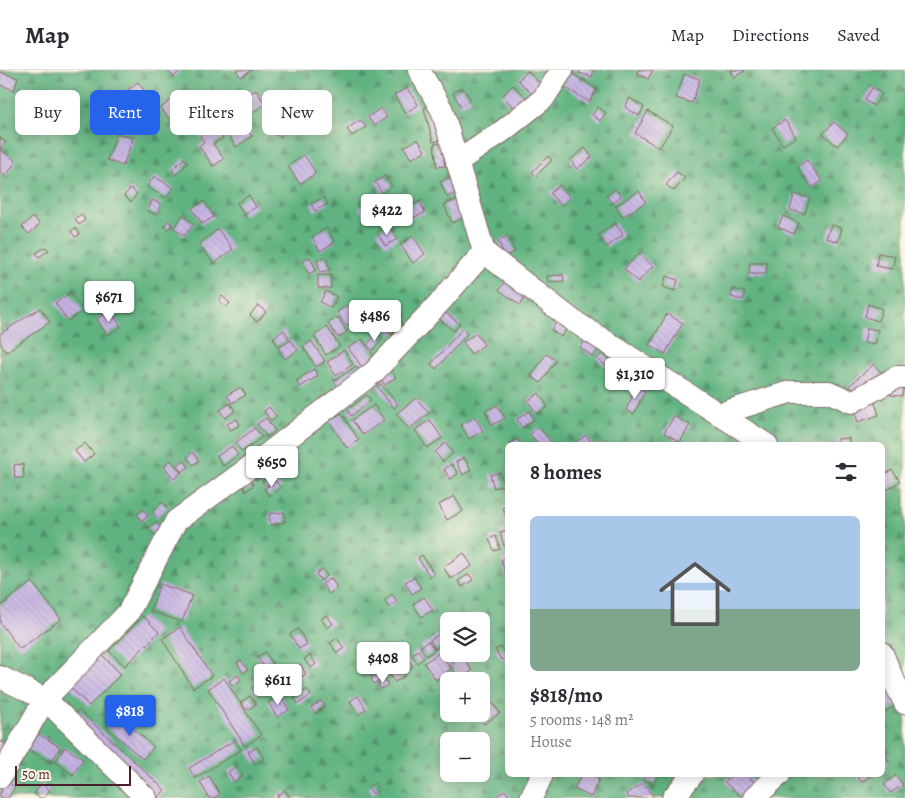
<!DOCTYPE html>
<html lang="en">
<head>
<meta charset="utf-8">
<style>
  :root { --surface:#fff; --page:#f2f2f3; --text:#2b2b33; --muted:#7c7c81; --line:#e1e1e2; --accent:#2563eb }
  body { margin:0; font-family:Alegreya,serif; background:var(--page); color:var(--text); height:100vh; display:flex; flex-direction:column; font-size:19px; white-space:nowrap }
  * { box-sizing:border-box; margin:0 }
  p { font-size:16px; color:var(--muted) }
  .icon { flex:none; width:28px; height:28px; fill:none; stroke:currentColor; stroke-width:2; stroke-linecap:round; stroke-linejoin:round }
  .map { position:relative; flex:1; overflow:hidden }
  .panel { position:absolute; left:505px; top:372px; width:380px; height:335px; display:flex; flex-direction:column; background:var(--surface); border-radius:8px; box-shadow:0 2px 12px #0003 }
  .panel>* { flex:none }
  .banner { position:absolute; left:15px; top:20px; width:415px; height:45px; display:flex; gap:10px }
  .fabs { position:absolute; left:440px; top:542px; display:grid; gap:10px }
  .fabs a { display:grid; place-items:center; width:50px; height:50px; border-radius:8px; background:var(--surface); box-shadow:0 2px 12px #0003; font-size:25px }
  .scale { position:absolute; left:15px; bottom:12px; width:116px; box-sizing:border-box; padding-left:5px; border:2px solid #4a1f2b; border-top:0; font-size:14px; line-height:18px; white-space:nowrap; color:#4a1f2b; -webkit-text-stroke:4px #fcf5e5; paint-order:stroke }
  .price { position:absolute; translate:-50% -42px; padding:0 11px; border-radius:5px; background:#fff; color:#222; font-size:16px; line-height:32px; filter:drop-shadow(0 1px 2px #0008) }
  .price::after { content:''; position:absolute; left:50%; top:30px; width:15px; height:11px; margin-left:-8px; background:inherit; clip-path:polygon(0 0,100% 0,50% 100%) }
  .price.active { background:var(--accent); color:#fff }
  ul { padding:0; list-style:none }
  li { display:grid; align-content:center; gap:10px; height:265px; padding:0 25px }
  li span { display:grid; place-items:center; height:155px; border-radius:8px; color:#555 }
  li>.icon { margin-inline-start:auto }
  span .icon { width:90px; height:90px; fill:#fffc; stroke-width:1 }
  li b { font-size:21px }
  h2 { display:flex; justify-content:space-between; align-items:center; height:60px; padding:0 25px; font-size:21px }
  .pill { padding:0 18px; border-radius:8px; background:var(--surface); box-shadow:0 2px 12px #0003; font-size:18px; line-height:45px }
  .pill.active { background:var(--accent); color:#fff }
  header { display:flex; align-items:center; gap:30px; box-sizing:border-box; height:70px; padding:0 25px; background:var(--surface); border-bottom:1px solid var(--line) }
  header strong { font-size:24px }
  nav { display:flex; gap:28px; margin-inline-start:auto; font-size:18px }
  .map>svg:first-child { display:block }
</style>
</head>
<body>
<header>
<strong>Map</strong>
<nav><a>Map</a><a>Directions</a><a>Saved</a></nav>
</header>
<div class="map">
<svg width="905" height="728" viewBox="0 0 905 728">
  <defs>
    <pattern id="forest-firs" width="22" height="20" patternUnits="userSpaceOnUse" patternTransform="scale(1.25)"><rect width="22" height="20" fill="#61b380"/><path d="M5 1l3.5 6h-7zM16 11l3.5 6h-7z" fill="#529169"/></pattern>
    <pattern id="building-back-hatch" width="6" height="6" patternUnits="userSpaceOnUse" patternTransform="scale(1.25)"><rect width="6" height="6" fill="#c6b4e4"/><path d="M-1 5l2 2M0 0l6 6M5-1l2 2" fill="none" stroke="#ac9ac4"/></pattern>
  </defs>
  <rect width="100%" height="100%" fill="#fcf5e5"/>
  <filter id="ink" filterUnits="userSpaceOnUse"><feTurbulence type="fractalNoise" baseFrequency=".02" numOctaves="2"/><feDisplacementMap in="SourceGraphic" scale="10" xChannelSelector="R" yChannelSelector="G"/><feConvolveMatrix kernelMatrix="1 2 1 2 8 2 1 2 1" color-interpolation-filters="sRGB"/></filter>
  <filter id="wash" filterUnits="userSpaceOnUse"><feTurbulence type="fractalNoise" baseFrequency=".0096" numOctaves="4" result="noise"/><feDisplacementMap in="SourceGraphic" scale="20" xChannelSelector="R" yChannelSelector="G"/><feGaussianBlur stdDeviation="1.12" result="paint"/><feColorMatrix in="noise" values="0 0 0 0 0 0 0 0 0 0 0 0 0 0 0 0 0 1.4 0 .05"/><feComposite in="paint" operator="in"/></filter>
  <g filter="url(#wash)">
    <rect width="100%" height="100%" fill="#ede6c8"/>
    <path fill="url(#forest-firs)" stroke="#566956" fill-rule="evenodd" d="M0 0H905V728H0ZM508 375H882V705H508ZM449 551H481V584H449ZM449 611H481V644H449ZM449 671H481V704H449Z"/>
    <g id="blocks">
      <path fill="url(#building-back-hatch)" d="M166 0H181L174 7Z
        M236 0H252L241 7Z
        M580 0H594L592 7 579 3Z
        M638 0H653L648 9 637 3Z
        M731 0H744L745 1 734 7Z
        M528 1 541 15 532 24 518 10Z
        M0 2 18 8 14 20 0 15Z
        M571 3 597 19 589 32 563 16Z
        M684 4 700 9 692 33 676 28Z
        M138 12 150 28 140 36 128 20Z
        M513 15 528 30 517 41 502 26Z
        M462 17 471 30 461 36 453 23Z
        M873 17 882 24 874 36 864 30Z
        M407 18 418 35 405 43 394 25Z
        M256 20 265 34 248 46 238 31Z
        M630 28 644 37 639 46 625 37Z
        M171 30 179 41 169 49 161 38Z
        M434 36 442 70 433 72 424 38Z
        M598 37 606 43 600 51 592 45Z
        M381 38 387 47 374 56 368 47Z
        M128 39 147 45 140 64 121 57Z
        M648 41 673 56 659 78 635 63Z
        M360 50 366 57 352 66 347 59Z
        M785 50 796 67 783 75 772 58Z
        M242 51 252 66 236 77 226 62Z
        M834 52 848 64 837 76 823 64Z
        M275 54 285 59 281 67 271 63Z
        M214 56 223 68 213 74 224 89 213 96 199 76 204 72 200 66Z
        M117 63 133 68 123 96 107 90Z
        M0 68 6 72 0 79 16 91 6 106 0 102Z
        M418 69 425 81 411 89 404 77Z
        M442 73 445 96 437 97 434 74Z
        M585 78 592 87 577 99 570 90Z
        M304 85 316 103 300 114 288 96Z
        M548 86 552 90 536 106 532 102Z
        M184 88 188 93 176 105 172 100Z
        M807 90 822 111 812 118 797 97Z
        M677 102 685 108 674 121 666 115Z
        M154 106 173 118 166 128 147 117Z
        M385 106 392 116 382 123 375 112Z
        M451 107 458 122 447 127 440 112Z
        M560 115 570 128 561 136 550 123Z
        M131 118 137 124 131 132 124 126Z
        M615 119 621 126 613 133 606 126Z
        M639 121 646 132 622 147 615 136Z
        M794 124 810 128 805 144 790 140Z
        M249 125 256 137 244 145 237 133Z
        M324 127 328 134 315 141 311 134Z
        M458 129 465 147 452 153 444 135Z
        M152 130 161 134 157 145 148 141Z
        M372 130 378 139 365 148 359 138Z
        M204 131 214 147 202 154 192 138Z
        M420 131 425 143 412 148 407 137Z
        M81 144 85 150 79 155 75 149Z
        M183 145 194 154 184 166 174 158Z
        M783 146 799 153 794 164 778 157Z
        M33 147 40 154 29 164 22 157Z
        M168 151 172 155 168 159 164 156Z
        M615 153 623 165 607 177 598 165Z
        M389 155 397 169 385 176 377 162Z
        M831 155 842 158 838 172 826 168Z
        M76 158 80 164 75 167 71 161Z
        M327 158 335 172 320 181 312 167Z
        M218 159 233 179 214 194 199 174Z
        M413 166 425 184 413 193 400 174Z
        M508 166 515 182 505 186 498 171Z
        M46 177 49 180 39 187 36 183Z
        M639 183 653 196 638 212 624 199Z
        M878 183 895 186 892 199 876 196Z
        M310 187 316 200 309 204 302 191Z
        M326 187 330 200 320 202 317 190Z
        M750 193H767L766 204H749Z
        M318 205H331V218H318Z
        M563 205 564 211 548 212 547 206Z
        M666 206 678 210 675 221 663 217Z
        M505 212 525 227 520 235 499 220Z
        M733 219 745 222 743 230 731 227Z
        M326 221 337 227 331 238 320 232Z
        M70 223 83 241 68 251 55 233Z
        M222 226 230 233 226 237 219 231Z
        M351 233 360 247 346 256 337 242Z
        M868 234 882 239 878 251 865 247Z
        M258 235 266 242 257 252 250 245Z
        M40 238 50 252 6 282 0 273V264Z
        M110 240 121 257 107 265 97 249Z
        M442 240 460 254 454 261 437 247Z
        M667 244 683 253 665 284 649 275Z
        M338 247 347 262 338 268 328 253Z
        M398 249 403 254 392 265 387 260Z
        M557 251 568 258 561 267 551 260Z
        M327 257 340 276 326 285 314 266Z
        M867 258 878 260 875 275 864 273Z
        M462 259 467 264 436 299 431 294Z
        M284 260 289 268 278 276 273 268Z
        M377 263 383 269 373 280 367 275Z
        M476 263 484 275 471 284 463 272Z
        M587 268 599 278 593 287 580 277Z
        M362 269 375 288 362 297 348 278Z
        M291 270 298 280 285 289 278 278Z
        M311 271 325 291 316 297 303 277Z
        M344 280 353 294 336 306 327 292Z
        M602 283 614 293 610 299 597 289Z
        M546 284 556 290 541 313 531 306Z
        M874 294 883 305 857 326 849 316Z
        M356 296 361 303 339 318 334 311Z
        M389 298 396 307 385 315 378 305Z
        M314 299 318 306 300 317 296 311Z
        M381 314 398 334 394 338 377 317Z
        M891 316 904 317 902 326 890 325Z
        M241 317 246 325 232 333 227 325Z
        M636 317 645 321 634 344 626 340Z
        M539 323 548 337 537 344 528 331Z
        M367 325 371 330 351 346 347 340Z
        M416 328 429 343 409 359 396 344Z
        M874 330 879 345 858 352 853 337Z
        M230 333 235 341 225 348 220 340Z
        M374 335 384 350 363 365 352 350Z
        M497 335 505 348 492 355 485 341Z
        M269 337 277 347 271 351 264 341Z
        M529 341 534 350 522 358 517 349Z
        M341 343 359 370 347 378 329 351Z
        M674 346 690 355 680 372 664 363Z
        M475 347 483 361 469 369 461 355Z
        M266 348 275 361 267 367 257 354Z
        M237 349 240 355 231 360 227 354Z
        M430 350 442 368 427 378 415 360Z
        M539 357 550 371 546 375H539L530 364Z
        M255 358 262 367 242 382 235 373Z
        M586 365 593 375H572Z
        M849 368V375H837V369Z
        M518 369 521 375H510L509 373Z
        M85 373 94 384 84 392 75 381Z
        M445 373 453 383 443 392 435 382Z
        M232 376 238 385 223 396 217 386Z
        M193 382 199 391 193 395 187 387Z
        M464 387 471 400 463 405 456 392Z
        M171 390 181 403 174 409 164 396Z
        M184 390 189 397 181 402 177 395Z
        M23 394 24 408H15L14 395Z
        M265 394 270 401 256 410 251 402Z
        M452 394 458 404 450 409 444 399Z
        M892 400 900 411 888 420 882 412V406Z
        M500 402 504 415 494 418 490 405Z
        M246 404 254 415 246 421 238 410Z
        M269 406 273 411 266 416 262 411Z
        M276 411 281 418 269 426 264 419Z
        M454 426 463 441 447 450 439 435Z
        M162 432 167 437 157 447 152 442Z
        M508 436V450H507L503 437Z
        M143 439 148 446 142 451 137 444Z
        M284 442 285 452 271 455 269 444Z
        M156 452 163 460 155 466 148 458Z
        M508 460V475L504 476 500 462Z
        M496 466 500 479 494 481 489 469Z
        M464 483 472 496 451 509 443 497Z
        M422 485 434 504 430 507 418 488Z
        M508 487V507H507L501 490Z
        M322 499 327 506 321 511 316 504Z
        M469 504 473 510 462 517 458 511Z
        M414 507 421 518 412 524 405 512Z
        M331 508 337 518 329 524 322 514Z
        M32 512 61 549 20 579 0 553V536Z
        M160 514 192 525 182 552 150 541Z
        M392 524 397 531 389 538 384 531Z
        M424 527 433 540 421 547 413 534Z
        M480 543 488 562 481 565V551H470L468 547Z
        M327 545 333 554 327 558 321 549Z
        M143 546 159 562 125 596 109 581Z
        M460 546 464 551H453Z
        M180 557 212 606 193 618 162 569Z
        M298 559 307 574 299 579 290 564Z
        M438 565 444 573 435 579 430 570Z
        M337 568 344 578 337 583 330 573Z
        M428 571 435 580 426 586 420 577Z
        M449 575V584H457L448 589 441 579Z
        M501 577 508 586 502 590 495 580Z
        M418 580 424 588 417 593 412 585Z
        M265 582 273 594 266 599 257 587Z
        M440 582 451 599 436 610 424 593Z
        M101 584 121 604 89 636 69 616Z
        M310 585 316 594 310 598 304 589Z
        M463 586 472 601 459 609 450 594Z
        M241 590 248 600 243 603 237 592Z
        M409 590 413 596 406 602 401 595Z
        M300 594 306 604 301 607 295 598Z
        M373 596 377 602 371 607 367 601Z
        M398 596 405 606 395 612 389 603Z
        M293 597 301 608 295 611 288 601Z
        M382 601 386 606 374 614 371 609Z
        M238 605 241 610 232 616 229 611Z
        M224 608 261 665 245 676 208 619Z
        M385 609 388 615 381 619 378 614Z
        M259 614 262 620 255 624 252 618Z
        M887 614 899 634 885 642 882 638V617Z
        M481 616 500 643 484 654 477 644H481Z
        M307 619 311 625 298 634 294 628Z
        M280 625 289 640 277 647 268 632Z
        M250 626 256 634 247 640 241 632Z
        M358 626 366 639 358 645 350 631Z
        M321 631 325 636 315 644 311 638Z
        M79 640 165 720 158 728H155L71 650Z
        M117 644 154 677 143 689 106 657Z
        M37 663 60 677 51 693 28 679Z
        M456 666 459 671H449V684L443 674Z
        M235 670 241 680 195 708 189 698Z
        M0 671 7 674 0 691Z
        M65 677 83 689 73 705 55 692Z
        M257 677 264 688 255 694 248 682Z
        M882 680 889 692 882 696Z
        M236 696 243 706 234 712 228 702Z
        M581 705H590L599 709 591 727 574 719Z
        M645 705H658L654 714 643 709Z
        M732 705H747L760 718 750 728H742L725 712Z
        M856 705H872L861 712Z
        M896 705 903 715 890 723 884 714Z
        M209 706 220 724 214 728H209L200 712Z
        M7 712 15 717 8 728H2L0 726V723Z
        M374 713 379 720 373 724 368 717Z
        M644 713 654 728H629L626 724Z
        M41 714 50 720 44 728H40L34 724Z
        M285 720 290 728H278L277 726Z
        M505 720 510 728H494Z"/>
    </g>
  </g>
  <g filter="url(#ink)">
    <use href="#blocks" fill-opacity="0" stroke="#836562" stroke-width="1"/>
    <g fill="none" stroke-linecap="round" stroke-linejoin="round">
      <g stroke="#836562" stroke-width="24">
        <path id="minor" d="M419 0 442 40 484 182 572 250 767 375
          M457 92 504 60 543 29 562 0
          M719 344 790 322H829L852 332 897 307H905
          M882 583 890 603 905 633
          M0 607 45 629 146 728
          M0 707 45 629 128 543 176 451 253 395 374 302 440 232 484 182
          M531 728 542 705
          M673 728 692 705
          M754 728 779 705"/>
      </g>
      <use href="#minor" stroke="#fff" stroke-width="22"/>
    </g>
  </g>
</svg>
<div class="fabs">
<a><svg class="icon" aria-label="layers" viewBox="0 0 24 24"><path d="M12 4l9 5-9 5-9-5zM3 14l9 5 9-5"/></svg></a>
<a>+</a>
<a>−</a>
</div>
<div class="scale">50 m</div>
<b class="price" style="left:387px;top:166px">$422</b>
<b class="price" style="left:109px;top:253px">$671</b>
<b class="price" style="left:375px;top:272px">$486</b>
<b class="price" style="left:635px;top:330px">$1,310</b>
<b class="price" style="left:272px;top:418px">$650</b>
<b class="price" style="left:383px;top:614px">$408</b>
<b class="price" style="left:278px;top:636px">$611</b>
<b class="price active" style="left:130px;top:667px">$818</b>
<div class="banner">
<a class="pill">Buy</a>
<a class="pill active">Rent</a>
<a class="pill">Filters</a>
<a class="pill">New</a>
</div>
<section class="panel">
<h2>8 homes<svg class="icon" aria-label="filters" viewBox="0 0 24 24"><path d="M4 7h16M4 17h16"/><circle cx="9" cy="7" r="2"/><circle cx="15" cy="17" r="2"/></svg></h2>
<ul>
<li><span style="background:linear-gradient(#a9c7e8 60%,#7fa58c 0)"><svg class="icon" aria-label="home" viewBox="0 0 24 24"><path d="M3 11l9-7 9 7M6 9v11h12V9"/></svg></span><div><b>$818/mo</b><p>5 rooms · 148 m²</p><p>House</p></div></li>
</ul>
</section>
</div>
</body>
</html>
